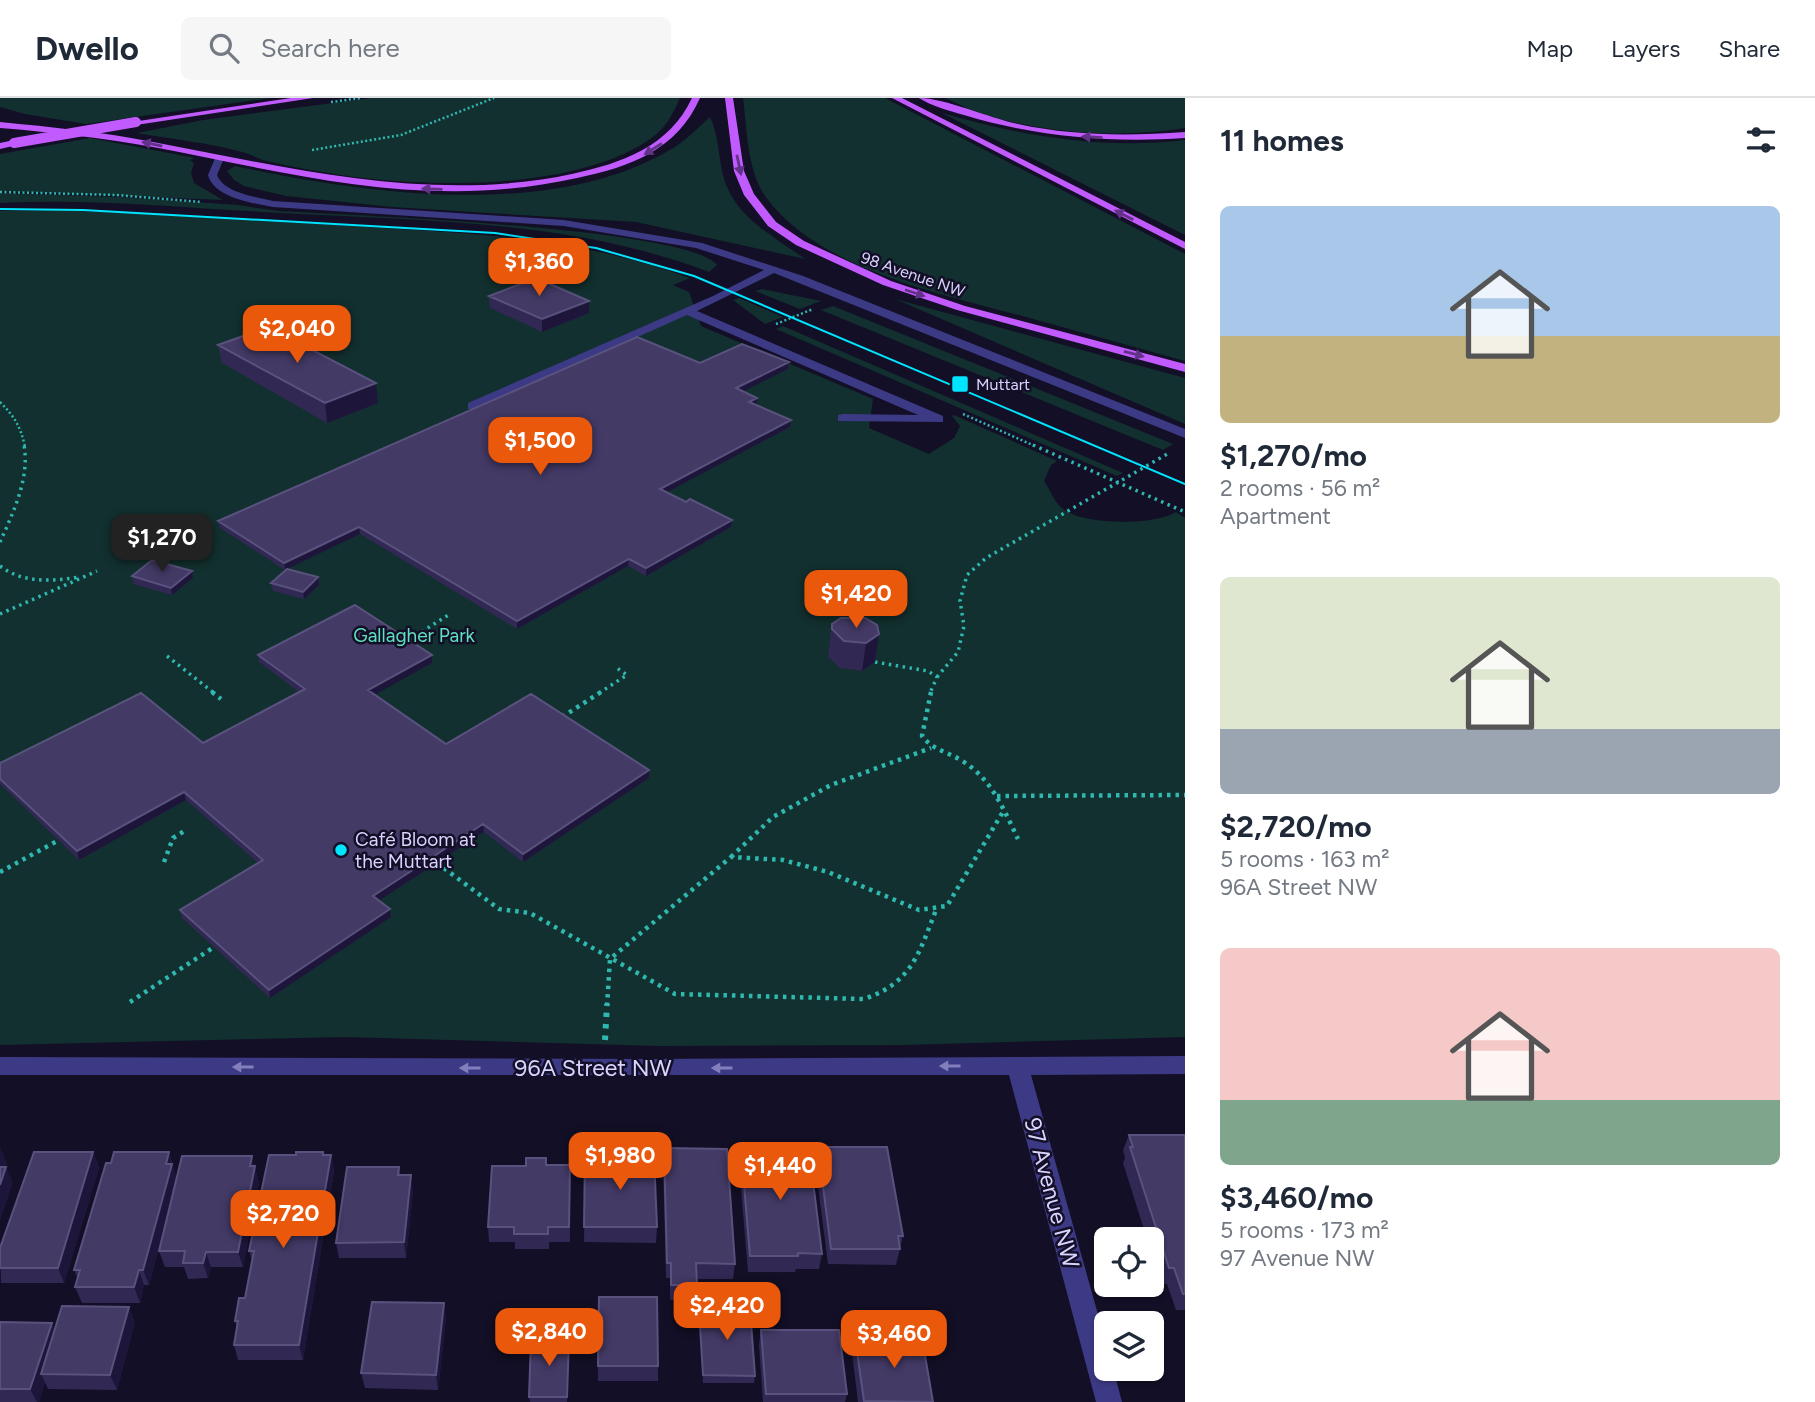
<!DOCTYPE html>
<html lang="en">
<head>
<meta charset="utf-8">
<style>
  :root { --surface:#fff; --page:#f6f6f7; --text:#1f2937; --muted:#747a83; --line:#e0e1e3; --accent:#ea580c }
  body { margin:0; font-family:Figtree,sans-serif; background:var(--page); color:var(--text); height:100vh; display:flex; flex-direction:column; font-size:26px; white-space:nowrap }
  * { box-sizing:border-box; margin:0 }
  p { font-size:23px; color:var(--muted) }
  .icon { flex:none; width:38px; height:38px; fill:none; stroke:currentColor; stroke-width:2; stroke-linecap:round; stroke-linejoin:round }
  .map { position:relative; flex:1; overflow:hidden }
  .details { display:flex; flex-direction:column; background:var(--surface); width:630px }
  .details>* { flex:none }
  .fabs { position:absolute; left:1094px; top:1129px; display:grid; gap:14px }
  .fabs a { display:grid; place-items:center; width:70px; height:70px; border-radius:10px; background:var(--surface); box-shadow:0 2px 5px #0004; font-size:35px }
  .price { position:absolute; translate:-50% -60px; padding:0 16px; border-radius:14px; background:var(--accent); color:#fff; font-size:23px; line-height:46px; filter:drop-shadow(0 2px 4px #0008) }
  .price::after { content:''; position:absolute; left:50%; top:42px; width:21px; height:16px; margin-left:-10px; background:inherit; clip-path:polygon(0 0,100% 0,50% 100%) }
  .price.on { background:#222; color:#fff }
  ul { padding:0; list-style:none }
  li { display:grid; align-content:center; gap:14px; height:371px; padding:0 35px }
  li span { display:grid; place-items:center; height:217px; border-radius:10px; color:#555 }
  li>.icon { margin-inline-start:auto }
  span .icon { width:126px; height:126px; fill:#fffc; stroke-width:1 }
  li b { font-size:30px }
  h2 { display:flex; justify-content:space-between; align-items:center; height:84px; padding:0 35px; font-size:30px }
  header { display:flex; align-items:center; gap:42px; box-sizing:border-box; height:98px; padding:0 35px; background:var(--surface); border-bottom:2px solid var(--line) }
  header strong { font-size:33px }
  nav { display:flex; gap:38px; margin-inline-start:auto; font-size:24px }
  .search { width:490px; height:63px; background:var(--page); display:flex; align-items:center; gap:18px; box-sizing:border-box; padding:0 24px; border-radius:10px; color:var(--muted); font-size:26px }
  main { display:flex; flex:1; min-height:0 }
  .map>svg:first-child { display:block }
</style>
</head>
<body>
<header>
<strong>Dwello</strong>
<div class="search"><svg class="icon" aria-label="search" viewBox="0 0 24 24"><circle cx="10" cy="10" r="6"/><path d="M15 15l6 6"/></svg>Search here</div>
<nav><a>Map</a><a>Layers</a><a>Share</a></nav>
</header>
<main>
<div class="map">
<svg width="1185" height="1304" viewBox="0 0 1185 1304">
  <rect width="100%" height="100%" fill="#130f26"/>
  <path fill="#12302f" d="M0 0H271L86 26 25 16 0 9Z
    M371 0H680C674 14 666 30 653 39 579 93 428 90 341 77 317 73 291 69 267 63 259 61 251 56 242 54 209 45 172 41 137 35L203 22Z
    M743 0H885L1185 156V263C1132 248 1079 234 1026 219 944 197 817 171 765 98 747 71 747 31 743 0Z
    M945 0H1185V30C1123 40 1057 36 996 20 978 16 961 7 945 0Z
    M942 15C1021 38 1103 52 1185 42V137Z
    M710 19C719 38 718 57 723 77 733 118 773 138 805 161L636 124 392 109 286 98 244 88 234 82 227 73 235 68C367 96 558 124 678 47 689 39 700 28 710 19Z
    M90 40 195 60 190 62 194 65 191 75 194 85 223 102 0 93V56Z
    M0 95 120 99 238 107 278 113C343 117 687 129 717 167L709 174C572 122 425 123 281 115 187 110 93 100 0 105Z
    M54 112C148 115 241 122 335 127 459 135 573 137 690 180L673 187 689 194 701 228 873 301 869 330 929 356 954 340 960 328 952 318 954 317 1057 363 1051 367 1044 383C1050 392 1055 405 1063 411 1082 427 1155 428 1176 414L1185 420V939L904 947 659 948 345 939 0 947V113Z
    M762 191 821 203 800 211 755 193Z
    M739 200 783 219 765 226 733 202Z
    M895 201 1185 280V326Z
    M833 208 1173 346 1163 352 821 212Z
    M783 228 1123 375 1117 378 776 231Z"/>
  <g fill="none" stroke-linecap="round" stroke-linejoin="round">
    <path stroke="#2fb8b0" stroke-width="2.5" stroke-dasharray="2 2.5" stroke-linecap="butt" d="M331 4 361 0
      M312 52 401 37 494 0
      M0 94 116 97 202 104
      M776 226 813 211
      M0 304C14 318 21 329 25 349
      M963 316 1037 349"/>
    <path stroke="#2fb8b0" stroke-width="3.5" stroke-dasharray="2.5 4.5" stroke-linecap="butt" d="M1033 347 1185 414
      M0 444C13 415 30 380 24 347
      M0 468C24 486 52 483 80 479
      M0 516 97 473
      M404 545 450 516
      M167 558 214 595
      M875 564 928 573 937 579 930 595
      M937 579 958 554 964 528 960 503 967 477 986 460 1169 355
      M599 595 627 577 617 570"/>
    <path stroke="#2fb8b0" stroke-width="4.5" stroke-dasharray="3.5 5" stroke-linecap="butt" d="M212 594 221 601
      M931 594 922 638C934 653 949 654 964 664 992 682 1004 712 1018 741
      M562 619 601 594
      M997 698 1185 697
      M731 759 773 719 831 687 931 650
      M164 764 173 740 186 732
      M437 765 499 811 530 815 675 896 864 901C912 885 919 855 936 812
      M0 774 59 742
      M130 904 214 849
      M607 908 610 861 731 759 783 762 828 774 919 812 947 808 1004 712"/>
    <path stroke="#2fb8b0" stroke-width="6" stroke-dasharray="4.5 7" stroke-linecap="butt" d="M605 942 607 906"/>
    <path fill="#3d3a85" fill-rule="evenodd" d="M216 58 224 60 217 77C224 95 256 99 273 103L564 122 702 145 803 178 1185 331V340L774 175 697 213 943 318V324L838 323V317L843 316 918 317 687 217 476 311H468V305L713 198 764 172 696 150 564 128 273 109C253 105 214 100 208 77Z
      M1185 958V976L1031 977 1106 1245V1270H1113L1122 1304H1096L1009 977H0V959L650 961Z"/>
    <path fill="#c25bff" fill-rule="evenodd" d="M291 0H313L136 27 132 24Z
      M692 0H700C677 52 630 69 577 80 428 113 299 77 153 49 102 40 51 34 0 30V24C51 29 102 34 153 44 292 70 431 106 572 76 622 65 669 49 692 0Z
      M725 0H733L744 73 754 96 776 124 804 143 891 183 965 208 1185 266V274L957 212 883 187 796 147 768 128 744 97 734 73Z
      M892 0H902L1185 144V151Z
      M919 0C945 0 989 20 1018 26 1073 38 1129 38 1185 34V40C1110 45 1037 39 964 17 950 13 931 8 919 0Z
      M14 42 17 43V47L0 51V45Z"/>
    <path stroke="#00e5ff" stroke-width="2" d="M0 111 83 112 495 135 596 150 694 178 1185 386"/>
    <path stroke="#c25bff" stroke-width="10" d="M14 45 136 24"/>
  </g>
  <path fill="#312854" d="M489 198 589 215 542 234 490 210Z
    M218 247 378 305 327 325 222 265Z
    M789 264 788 271 743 293 757 300V306L755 307 790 329 667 394 686 404 732 422 731 429 646 478 628 468 517 531 360 436 287 471 318 479 319 487 304 501 273 493 271 485 285 472 220 430 218 423 700 265Z
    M192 473 193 480 172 497 133 486 132 478Z
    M832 526 879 536 875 564 862 573 840 570 828 559Z
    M258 557 432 565 375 596 446 646 649 672V680L523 764 484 734 379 803 391 819 270 900 182 820 180 812 258 765 186 702 79 762 0 686V665L203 645 299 594 259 564Z
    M1129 1037H1185V1212H1176L1167 1186H1162L1152 1154V1141H1147L1123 1065 1125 1060 1123 1052Z
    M818 1049 903 1138 896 1167 828 1166 815 1065Z
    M664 1050 735 1166 733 1181H697L696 1203 670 1202V1180H666L663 1066Z
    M741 1051H776L822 1156 819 1171H796L795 1174H748L739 1067Z
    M93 1054 99 1070 64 1185H1L0 1150Z
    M169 1054 177 1081 149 1187H144L140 1205H82L75 1189 78 1181 74 1172 111 1065Z
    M324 1057H331L334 1073 303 1262H238L234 1247 237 1231 235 1223 245 1200 252 1163 249 1153Z
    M585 1058 657 1129 656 1145 584 1144Z
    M547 1067H570V1144H549V1151H515V1144H489L488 1129 526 1068Z
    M254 1068 259 1084 243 1169H211L208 1180 188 1181 184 1169H165L159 1153Z
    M399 1069 400 1077 413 1093 406 1160H339L336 1145Z
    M599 1199 658 1268V1283H598Z
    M699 1211 755 1278 754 1285H703L699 1218Z
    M446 1220 438 1292 365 1290 361 1275Z
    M0 1224 52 1225 55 1232 135 1224 117 1292 48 1291 45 1284 39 1304H0Z
    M761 1232 847 1296 845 1304H763L759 1247Z
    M855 1240 933 1304H858L852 1255Z
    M569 1241 567 1304H530L529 1299Z"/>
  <path fill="#1d163a" d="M589 203V215L542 234V221Z
    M789 264 788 271 736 297V290Z
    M376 285 378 305 327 325 325 305Z
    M757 300V306L748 311 749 304Z
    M791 322 790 329 660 398V391Z
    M732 422 731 429 646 478V470Z
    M359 429 360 436 285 472 284 465Z
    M629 461 628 468 517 531V523Z
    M192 473 193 480 172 497 171 490Z
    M318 479 319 487 304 501 303 494Z
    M879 536 875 564 862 573 866 545Z
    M432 557V565L369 600 368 592Z
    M649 672V680L523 764V756Z
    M184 694 186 702 79 762 77 753Z
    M483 726 484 734 374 806 373 798Z
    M390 811 391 819 270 900 269 892Z
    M0 1049 7 1065 0 1085Z
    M93 1054 99 1070 64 1185 58 1170Z
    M169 1054 177 1081 149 1187 143 1172Z
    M331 1057 334 1073 303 1262 299 1247Z
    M252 1058 259 1084 243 1169 238 1154Z
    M6 1069 13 1085 0 1123V1087Z
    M411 1077 413 1093 406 1160 404 1144Z
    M206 1154 211 1169 208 1180 203 1165Z
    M139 1172 144 1187 140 1205 134 1189Z
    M444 1205 446 1220 438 1292 436 1277Z
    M129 1209 135 1224 117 1292 110 1277Z
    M52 1225 59 1240 41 1276 45 1284 39 1304H37L30 1291Z"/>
  <path fill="#433a66" stroke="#5a527e" stroke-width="2" d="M536 180 589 203 542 221 489 198Z
    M268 229 376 285 325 305 218 247Z
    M637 239 700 265 742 246 789 264 736 290 757 300 749 304 791 322 660 391 686 404 690 401 732 422 646 470 629 461 517 523 359 429 284 465 218 423Z
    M152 462 192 473 171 490 132 478Z
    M287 471 318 479 303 494 271 485Z
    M355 507 432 557 368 592 446 646 531 596 649 672 523 756 483 726 373 798 390 811 269 892 180 812 263 762 184 694 77 753 0 681V665L141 595 203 645 305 591 258 557Z
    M841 520H865L877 527 879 536 866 545 844 543 832 531V526Z
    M1129 1037H1185V1196H1183L1174 1170H1169L1130 1049H1133Z
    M775 1049 776 1051H809L822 1156 798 1155V1158H750L741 1051Z
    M818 1049H887L903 1138H898L900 1151H831Z
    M664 1050 727 1051 735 1166 696 1165 697 1187H671V1165H667Z
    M34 1054H93L58 1170H0V1150Z
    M114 1054H169L166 1066H172L143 1172H139L134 1189H75L80 1172H74L106 1065H111Z
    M296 1054H323V1057H331L299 1247H234L238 1223H235L239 1200H245L254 1153H249L269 1057H296Z
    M182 1058H252L250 1068H255L238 1154H206L203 1165H183L185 1153H159Z
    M585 1058H654L657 1129H584Z
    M526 1060H546V1067H570L569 1129H548V1136H514V1129H488L492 1068H526Z
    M0 1069H6L0 1087Z
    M347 1069H399L398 1077H411L404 1144 336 1145Z
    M599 1199H657L658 1268H598Z
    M372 1204 444 1205 436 1277 361 1275Z
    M62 1208 129 1209 110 1277 41 1276Z
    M699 1211H750L755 1278 703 1277Z
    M0 1224 52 1225 30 1291H0Z
    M761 1232H839L847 1296H766Z
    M855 1240H922L933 1304 864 1303Z
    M531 1241H569L567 1299H529Z"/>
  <defs><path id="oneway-solid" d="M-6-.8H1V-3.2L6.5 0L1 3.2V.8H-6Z" transform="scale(1.75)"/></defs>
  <g fill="#623188">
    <use href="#oneway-solid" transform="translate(1092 39) rotate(-177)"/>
    <use href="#oneway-solid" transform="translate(152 46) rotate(-168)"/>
    <use href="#oneway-solid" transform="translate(653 51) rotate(148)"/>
    <use href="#oneway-solid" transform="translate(739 67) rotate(78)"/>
    <use href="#oneway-solid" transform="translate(432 91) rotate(-178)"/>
    <use href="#oneway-solid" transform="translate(1124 117) rotate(-153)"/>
    <use href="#oneway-solid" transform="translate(915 195) rotate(18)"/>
    <use href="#oneway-solid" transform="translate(1134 256) rotate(15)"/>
  </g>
  <g fill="#837fbc">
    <use href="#oneway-solid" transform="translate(950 968) rotate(180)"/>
    <use href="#oneway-solid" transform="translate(243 969) rotate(-180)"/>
    <use href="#oneway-solid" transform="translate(470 970) rotate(-180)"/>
    <use href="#oneway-solid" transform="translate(722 970) rotate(180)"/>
  </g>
  <g fill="#00e5ff" stroke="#130f26" stroke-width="2.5">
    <rect x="951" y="277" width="18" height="18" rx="3.5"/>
    <circle cx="341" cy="752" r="7"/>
  </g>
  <g text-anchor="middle" stroke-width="5" stroke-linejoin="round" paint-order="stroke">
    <g font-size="16" fill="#d9d4ff" stroke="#130f26">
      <text transform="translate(913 176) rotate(19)" y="6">98 Avenue NW</text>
    </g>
    <g font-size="16" fill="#d9d4ff" stroke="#130f26" text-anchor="start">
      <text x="976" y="292">Muttart</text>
    </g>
    <g font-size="19" fill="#5fe0c0" stroke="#130f26">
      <text x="414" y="544">Gallagher Park</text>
    </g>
    <g font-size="19" fill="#d9d4ff" stroke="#130f26" text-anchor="start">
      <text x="355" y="748">Café Bloom at<tspan x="355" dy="22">the Muttart</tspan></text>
    </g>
    <g font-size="23" fill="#d9d4ff" stroke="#130f26">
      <text x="593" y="978">96A Street NW</text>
      <text transform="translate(1052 1095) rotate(75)" y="8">97 Avenue NW</text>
    </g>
  </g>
</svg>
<div class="fabs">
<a><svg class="icon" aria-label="locate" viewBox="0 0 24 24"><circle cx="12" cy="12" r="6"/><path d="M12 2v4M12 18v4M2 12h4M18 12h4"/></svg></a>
<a><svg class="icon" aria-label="layers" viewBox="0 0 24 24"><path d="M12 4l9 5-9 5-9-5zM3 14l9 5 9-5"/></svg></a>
</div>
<b class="price" style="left:539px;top:200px">$1,360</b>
<b class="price" style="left:297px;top:267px">$2,040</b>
<b class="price" style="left:540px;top:379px">$1,500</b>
<b class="price on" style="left:162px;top:476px">$1,270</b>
<b class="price" style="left:856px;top:532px">$1,420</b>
<b class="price" style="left:620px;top:1094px">$1,980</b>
<b class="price" style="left:780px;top:1104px">$1,440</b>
<b class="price" style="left:283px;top:1152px">$2,720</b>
<b class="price" style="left:727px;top:1244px">$2,420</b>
<b class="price" style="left:549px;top:1270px">$2,840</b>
<b class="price" style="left:894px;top:1272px">$3,460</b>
</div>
<section class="details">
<h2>11 homes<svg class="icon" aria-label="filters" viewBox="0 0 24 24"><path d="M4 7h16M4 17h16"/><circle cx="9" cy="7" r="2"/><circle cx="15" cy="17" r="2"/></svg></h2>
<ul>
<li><span style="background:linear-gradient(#a9c7e8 60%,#c2b280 0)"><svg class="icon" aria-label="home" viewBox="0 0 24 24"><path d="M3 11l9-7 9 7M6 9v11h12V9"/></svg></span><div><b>$1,270/mo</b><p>2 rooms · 56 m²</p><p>Apartment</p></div></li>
<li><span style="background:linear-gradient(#dfe7d0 70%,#9aa5b1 0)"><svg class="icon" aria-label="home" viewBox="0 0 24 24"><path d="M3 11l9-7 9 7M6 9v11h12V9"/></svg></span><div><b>$2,720/mo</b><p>5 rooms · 163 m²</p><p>96A Street NW</p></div></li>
<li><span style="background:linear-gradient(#f6c9c9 70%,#7fa58c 0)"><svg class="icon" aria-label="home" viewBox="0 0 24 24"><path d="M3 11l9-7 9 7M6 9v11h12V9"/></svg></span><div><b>$3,460/mo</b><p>5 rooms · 173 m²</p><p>97 Avenue NW</p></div></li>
</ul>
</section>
</main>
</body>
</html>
